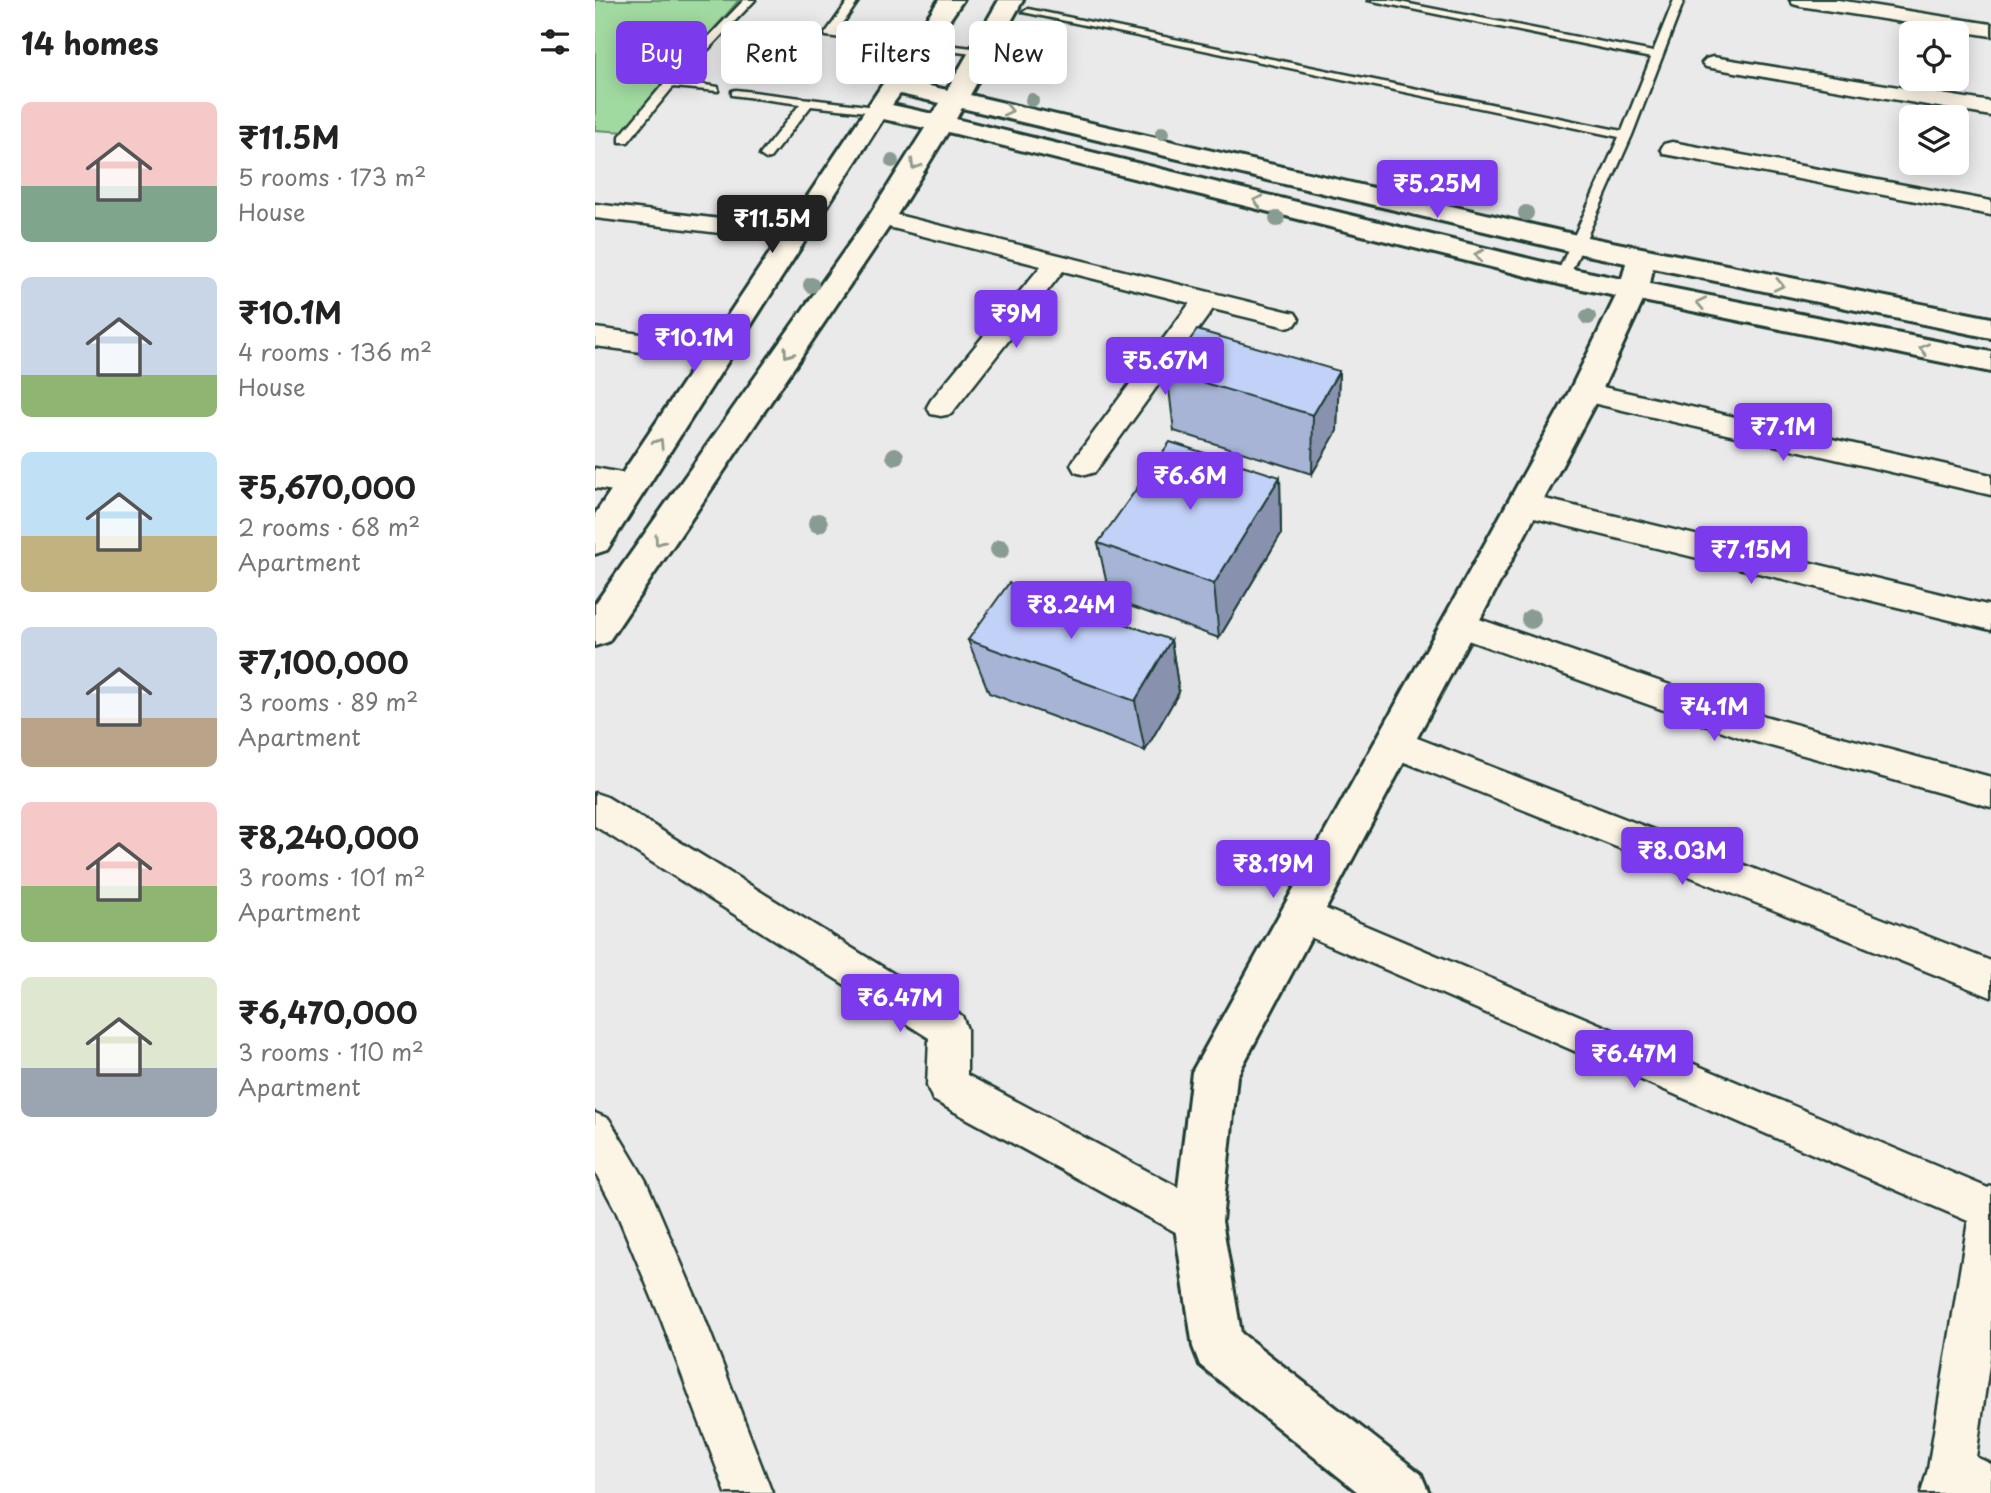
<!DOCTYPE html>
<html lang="en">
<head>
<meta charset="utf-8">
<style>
  :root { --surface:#fff; --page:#f2f2f2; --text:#222; --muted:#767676; --accent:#7c3aed }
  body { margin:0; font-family:"Playpen Sans",sans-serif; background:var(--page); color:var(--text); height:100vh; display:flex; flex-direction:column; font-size:26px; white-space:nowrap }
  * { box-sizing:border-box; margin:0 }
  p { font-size:23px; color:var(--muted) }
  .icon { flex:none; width:38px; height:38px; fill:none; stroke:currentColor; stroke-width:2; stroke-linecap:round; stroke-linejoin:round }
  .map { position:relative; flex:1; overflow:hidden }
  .side { display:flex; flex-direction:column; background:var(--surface); width:595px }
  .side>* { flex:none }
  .banner { position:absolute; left:21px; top:21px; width:665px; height:63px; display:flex; gap:14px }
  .tools { position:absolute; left:1304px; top:21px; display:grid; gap:14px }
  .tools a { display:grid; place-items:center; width:70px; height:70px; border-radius:10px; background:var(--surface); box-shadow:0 4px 18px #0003; font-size:35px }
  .price { position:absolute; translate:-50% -60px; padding:0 16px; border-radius:7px; background:var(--accent); color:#fff; font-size:23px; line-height:46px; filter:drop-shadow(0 2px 4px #0008) }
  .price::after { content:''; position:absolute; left:50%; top:42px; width:21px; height:16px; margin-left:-10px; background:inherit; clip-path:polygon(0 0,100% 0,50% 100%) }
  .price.on { background:#222; color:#fff }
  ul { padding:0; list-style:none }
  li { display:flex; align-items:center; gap:21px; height:175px; padding:0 21px }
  li span { display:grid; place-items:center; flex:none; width:196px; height:140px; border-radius:10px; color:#555 }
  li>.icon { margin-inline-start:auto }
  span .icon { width:84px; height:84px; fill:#fffc; stroke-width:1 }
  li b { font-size:30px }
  h2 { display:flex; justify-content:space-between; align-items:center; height:84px; padding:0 21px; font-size:30px }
  .chip { padding:0 24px; border-radius:10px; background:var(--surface); box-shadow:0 4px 18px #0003; font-size:24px; line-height:63px }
  .chip.on { background:var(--accent); color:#fff }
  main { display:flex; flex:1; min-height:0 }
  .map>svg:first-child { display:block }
</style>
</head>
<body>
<main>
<section class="side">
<h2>14 homes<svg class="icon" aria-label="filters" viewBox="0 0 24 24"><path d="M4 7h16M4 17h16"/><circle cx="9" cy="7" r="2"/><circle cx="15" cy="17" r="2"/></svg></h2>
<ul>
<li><span style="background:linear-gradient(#f6c9c9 60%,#7fa58c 0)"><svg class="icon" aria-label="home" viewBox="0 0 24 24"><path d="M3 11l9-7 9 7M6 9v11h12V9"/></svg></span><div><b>₹11.5M</b><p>5 rooms · 173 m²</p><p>House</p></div></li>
<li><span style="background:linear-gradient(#c9d6e8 70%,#8fb573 0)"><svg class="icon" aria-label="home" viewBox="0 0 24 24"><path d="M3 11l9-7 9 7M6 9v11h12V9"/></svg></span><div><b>₹10.1M</b><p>4 rooms · 136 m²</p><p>House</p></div></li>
<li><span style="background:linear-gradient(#bfe0f5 60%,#c2b280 0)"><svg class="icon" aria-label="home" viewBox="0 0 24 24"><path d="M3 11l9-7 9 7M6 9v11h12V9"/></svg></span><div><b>₹5,670,000</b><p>2 rooms · 68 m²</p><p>Apartment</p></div></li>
<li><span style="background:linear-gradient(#c9d6e8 65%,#b9a48a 0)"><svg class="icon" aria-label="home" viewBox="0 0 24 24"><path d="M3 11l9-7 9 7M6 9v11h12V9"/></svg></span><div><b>₹7,100,000</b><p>3 rooms · 89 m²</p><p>Apartment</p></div></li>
<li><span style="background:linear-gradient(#f6c9c9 60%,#8fb573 0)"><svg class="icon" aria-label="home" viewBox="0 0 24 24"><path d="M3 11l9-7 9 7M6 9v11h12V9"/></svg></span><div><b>₹8,240,000</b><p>3 rooms · 101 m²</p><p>Apartment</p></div></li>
<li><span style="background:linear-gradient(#dfe7d0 65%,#9aa5b1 0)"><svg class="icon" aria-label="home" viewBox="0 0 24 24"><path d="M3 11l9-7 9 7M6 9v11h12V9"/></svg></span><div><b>₹6,470,000</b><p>3 rooms · 110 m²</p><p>Apartment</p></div></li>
</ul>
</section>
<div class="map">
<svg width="1396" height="1493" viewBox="0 0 1396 1493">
  <rect width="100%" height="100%" fill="#ebeaeb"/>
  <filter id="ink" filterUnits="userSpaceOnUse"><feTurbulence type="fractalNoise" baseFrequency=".0143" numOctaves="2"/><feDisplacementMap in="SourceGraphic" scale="14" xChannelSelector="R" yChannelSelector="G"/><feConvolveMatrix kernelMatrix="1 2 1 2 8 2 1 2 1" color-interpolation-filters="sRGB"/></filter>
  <g filter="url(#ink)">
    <path fill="#a1daa0" stroke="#608c6a" stroke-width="2" d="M0 0H144L31 132 0 130Z"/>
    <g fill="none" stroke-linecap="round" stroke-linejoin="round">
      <g stroke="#1f3d34" stroke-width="5">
        <path id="lane" d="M149 0H160L83 81 123 87V91L78 87 33 142H25V136L71 81Z
          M254 0H264L242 32 386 49 392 52 386 55 231 36 230 34Z
          M773 0H794L1058 52 1079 0H1089L1037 135 973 279H963L961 276 1024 137 428 12 433 9 1027 131 1056 58Z
          M141 90 281 107 287 110 281 113 216 106 175 158 171 159 165 155 205 104 137 95V91Z"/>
      </g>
      <g stroke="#1f3d34" stroke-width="5">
        <path id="street" d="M1195 0H1243L1396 24V36L1205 6 1198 4Z
          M1118 57 1396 102V116L1111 67 1107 63 1111 59Z
          M1077 142 1396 201V215L1069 154 1066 149 1069 144Z
          M0 204 201 228 210 230 213 235 210 240 201 242 0 218Z
          M286 211 691 311 700 313 704 319 700 325 691 327 618 309 500 472 490 475 480 472 476 465 480 458 595 303 468 271 356 414 346 416 336 414 332 407 336 400 446 266 278 223 274 218 278 213Z
          M0 328 123 344 132 347 136 353 132 359 123 362 0 346Z
          M990 383 1396 475V495L980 399 977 392 980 385Z
          M0 468 48 477 52 484 48 491 38 494 0 488Z
          M929 494 1396 606V630L919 513 915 505 919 497Z
          M864 612 1147 710 1396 777V807L1147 738 853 633 848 624 853 615Z
          M799 729 1396 961V997L787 753 782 743 787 733Z
          M0 793 12 797 367 1016 372 1029V1075L618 1206 624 1221 618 1236 603 1242 588 1236 338 1100 332 1086 334 1038 0 826Z
          M705 898 1393 1188 1396 1186V1351L1381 1457 1396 1464V1493H1326L1333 1469 1373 1221 692 927 687 915 692 903Z
          M0 1113 14 1119 51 1181 110 1319 177 1493H131L66 1319 21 1211 0 1172Z"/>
      </g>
      <g stroke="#1f3d34" stroke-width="6">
        <path id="secondary" d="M344 0H368L313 81 352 90 404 0H428L375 95 982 235 1396 318V338L1058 268 1055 284 1396 352V372L1048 301 1006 392 642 1076 627 1221 646 1333 826 1474 834 1493H764L605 1365 598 1347 579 1221 597 1072 974 392 1021 296 968 285 353 132 300 218 13 642 0 646V604L274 216 330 128 288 119 12 550 0 554V514ZM305 94 345 103 338 114 297 105ZM367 108 982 253 1031 263 1027 279 968 267 361 119Z"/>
      </g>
      <use href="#lane" fill="#fcf5e5" fill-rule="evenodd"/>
      <use href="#street" fill="#fcf5e5" fill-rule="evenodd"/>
      <use href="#secondary" fill="#fcf5e5" fill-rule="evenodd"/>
    </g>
    <g fill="#899c92">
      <circle cx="437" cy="100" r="7"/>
      <circle cx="567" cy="133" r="7"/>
      <circle cx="297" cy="161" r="7"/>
      <circle cx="794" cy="183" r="7"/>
      <circle cx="931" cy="213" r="8"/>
      <circle cx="682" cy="219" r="8"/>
      <circle cx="216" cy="285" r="8"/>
      <circle cx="993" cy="317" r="8"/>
      <circle cx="300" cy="456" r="9"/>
      <circle cx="223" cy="523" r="10"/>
      <circle cx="405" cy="549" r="10"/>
      <circle cx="936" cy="619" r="10"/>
    </g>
    <path fill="#a7b4d5" stroke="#1f3d34" stroke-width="2" d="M744 371 742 431 717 474 579 431 572 372Z
      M685 477 686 534 624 638 515 599 503 543Z
      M373 640H576L584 692 550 751 394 693Z"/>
    <path fill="#8892ae" stroke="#1f3d34" stroke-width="2" d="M744 371 742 431 717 474 718 415Z
      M685 477 686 534 624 638 619 584Z
      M576 640 584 692 550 751 540 701Z"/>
    <path fill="#c2d1f8" stroke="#1f3d34" stroke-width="2" d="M602 330 744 371 718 415 572 372Z
      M575 442 685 477 619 584 503 543Z
      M414 583 576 640 540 701 373 640Z"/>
    <defs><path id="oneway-chevron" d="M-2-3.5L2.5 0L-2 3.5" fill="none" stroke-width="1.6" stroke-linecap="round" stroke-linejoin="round" transform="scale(1.75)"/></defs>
    <g stroke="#8e998c">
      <use href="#oneway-chevron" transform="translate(413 110) rotate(13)"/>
      <use href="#oneway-chevron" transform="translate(320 165) rotate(122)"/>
      <use href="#oneway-chevron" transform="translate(663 201) rotate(-166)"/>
      <use href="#oneway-chevron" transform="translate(884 255) rotate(-166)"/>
      <use href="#oneway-chevron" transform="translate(1184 285) rotate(12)"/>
      <use href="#oneway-chevron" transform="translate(1106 303) rotate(-168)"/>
      <use href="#oneway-chevron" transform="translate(1329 349) rotate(-168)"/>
      <use href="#oneway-chevron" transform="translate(193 353) rotate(125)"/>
      <use href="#oneway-chevron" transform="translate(64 443) rotate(-57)"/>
      <use href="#oneway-chevron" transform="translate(64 541) rotate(125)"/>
    </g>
  </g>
</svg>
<div class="tools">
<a><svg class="icon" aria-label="locate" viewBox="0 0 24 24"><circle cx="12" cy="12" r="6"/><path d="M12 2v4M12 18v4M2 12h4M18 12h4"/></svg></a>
<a><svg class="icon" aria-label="layers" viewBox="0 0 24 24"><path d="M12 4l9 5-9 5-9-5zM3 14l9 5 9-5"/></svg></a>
</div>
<b class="price" style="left:842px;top:220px">₹5.25M</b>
<b class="price on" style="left:177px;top:255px">₹11.5M</b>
<b class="price" style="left:421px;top:350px">₹9M</b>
<b class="price" style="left:99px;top:374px">₹10.1M</b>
<b class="price" style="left:570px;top:397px">₹5.67M</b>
<b class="price" style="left:1188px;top:463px">₹7.1M</b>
<b class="price" style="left:595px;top:512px">₹6.6M</b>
<b class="price" style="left:1156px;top:586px">₹7.15M</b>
<b class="price" style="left:476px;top:641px">₹8.24M</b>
<b class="price" style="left:1119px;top:743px">₹4.1M</b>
<b class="price" style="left:1087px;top:887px">₹8.03M</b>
<b class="price" style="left:678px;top:900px">₹8.19M</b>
<b class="price" style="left:305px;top:1034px">₹6.47M</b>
<b class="price" style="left:1039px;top:1090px">₹6.47M</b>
<div class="banner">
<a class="chip on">Buy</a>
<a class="chip">Rent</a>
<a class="chip">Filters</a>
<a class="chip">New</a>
</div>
</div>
</main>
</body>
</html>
